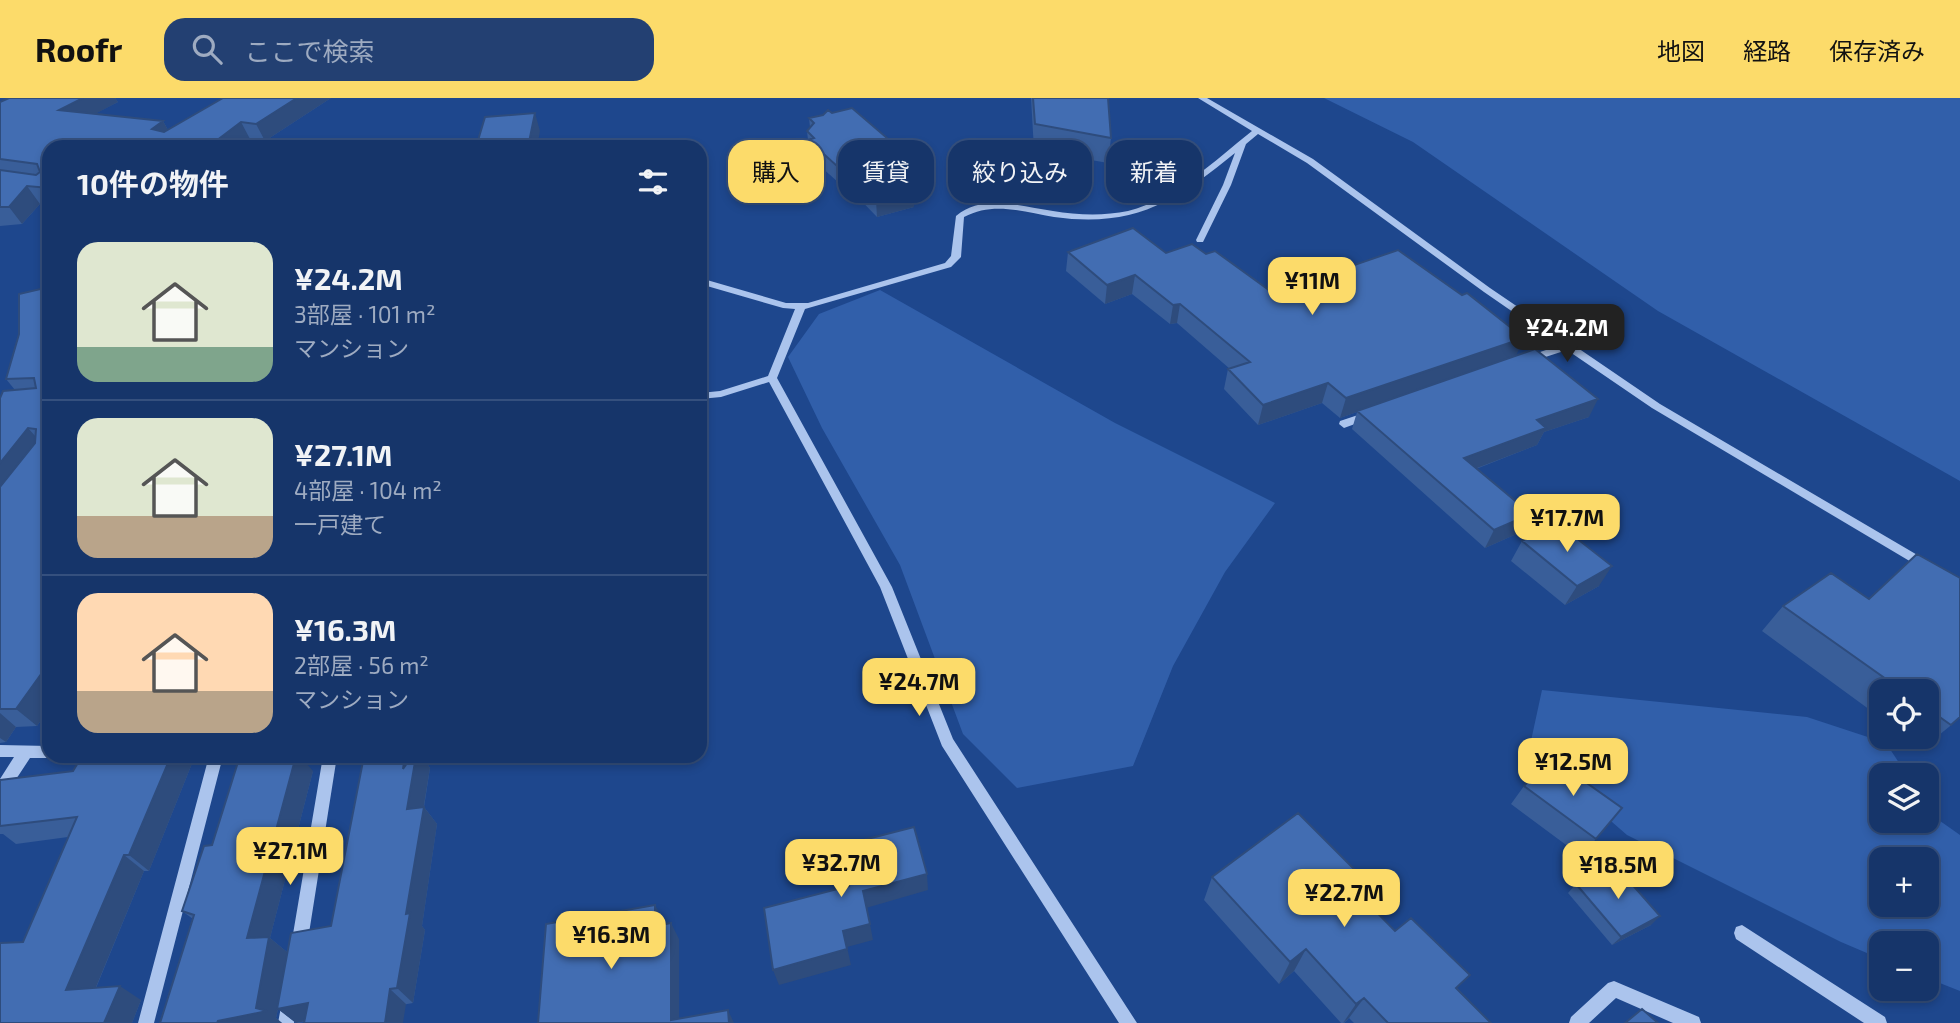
<!DOCTYPE html>
<html lang="ja">
<head>
<meta charset="utf-8">
<style>
  :root { --surface:#16356a; --page:#234072; --text:#f1f3f6; --muted:#9eabc1; --line:#35507e; --accent:#fcdb6a }
  body { margin:0; font-family:"Exo 2","Noto Sans JP",sans-serif; background:var(--page); color:var(--text); height:100vh; display:flex; flex-direction:column; font-size:26px; white-space:nowrap }
  * { box-sizing:border-box; margin:0 }
  p { font-size:23px; color:var(--muted) }
  .icon { flex:none; width:38px; height:38px; fill:none; stroke:currentColor; stroke-width:2; stroke-linecap:round; stroke-linejoin:round }
  .map { position:relative; flex:1; overflow:hidden }
  .panel { position:absolute; left:42px; top:42px; width:665px; height:623px; display:flex; flex-direction:column; background:var(--surface); border-radius:21px; box-shadow:0 4px 10px #0003,0 0 0 2px var(--line) }
  .panel>* { flex:none }
  .banner { position:absolute; left:728px; top:42px; width:665px; height:63px; display:flex; gap:14px }
  .controls { position:absolute; left:1869px; top:581px; display:grid; gap:14px }
  .controls a { display:grid; place-items:center; width:70px; height:70px; border-radius:14px; background:var(--surface); box-shadow:0 4px 10px #0003,0 0 0 2px var(--line); font-size:35px }
  .price { position:absolute; translate:-50% -60px; padding:0 16px; border-radius:14px; background:var(--accent); color:#111; font-size:23px; line-height:46px; filter:drop-shadow(0 2px 4px #0008) }
  .price::after { content:''; position:absolute; left:50%; top:42px; width:21px; height:16px; margin-left:-10px; background:inherit; clip-path:polygon(0 0,100% 0,50% 100%) }
  .price.current { background:#222; color:#fff }
  ul { padding:0; list-style:none }
  li { display:flex; align-items:center; gap:21px; height:175px; padding:0 35px }
  li+li { border-top:2px solid var(--line) }
  li span { display:grid; place-items:center; flex:none; width:196px; height:140px; border-radius:21px; color:#555 }
  li>.icon { margin-inline-start:auto }
  span .icon { width:84px; height:84px; fill:#fffc; stroke-width:1 }
  li b { font-size:30px }
  h2 { display:flex; justify-content:space-between; align-items:center; height:84px; padding:0 35px; font-size:30px }
  .tag { padding:0 24px; border-radius:21px; background:var(--surface); box-shadow:0 4px 10px #0003,0 0 0 2px var(--line); font-size:24px; line-height:63px }
  .tag.current { background:var(--accent); color:#111 }
  header { display:flex; align-items:center; gap:42px; box-sizing:border-box; height:98px; padding:0 35px; background:var(--accent); color:#111 }
  header strong { font-size:33px }
  nav { display:flex; gap:38px; margin-inline-start:auto; font-size:24px }
  .search { width:490px; height:63px; background:var(--page); display:flex; align-items:center; gap:18px; box-sizing:border-box; padding:0 24px; border-radius:21px; color:var(--muted); font-size:26px }
  .map>svg:first-child { display:block }
</style>
</head>
<body>
<header>
<strong>Roofr</strong>
<div class="search"><svg class="icon" aria-label="search" viewBox="0 0 24 24"><circle cx="10" cy="10" r="6"/><path d="M15 15l6 6"/></svg>ここで検索</div>
<nav><a>地図</a><a>経路</a><a>保存済み</a></nav>
</header>
<div class="map">
<svg width="1960" height="925" viewBox="0 0 1960 925">
  <rect width="100%" height="100%" fill="#1e478d"/>
  <path fill="#315faa" fill-rule="evenodd" d="M1324 0H1960V383L1658 213 1413 44Z
    M880 192 1115 325 1275 405 1225 474 1173 568 1133 668 1017 690 963 636 900 467 822 330 788 259 819 216Z
    M1542 592 1807 619 1886 645 1907 677H1881V723H1927V708L1933 718 1960 737V893L1927 880V845H1881V861L1841 844 1627 737 1529 652ZM1881 761H1927V807H1881Z"/>
  <g fill="none" stroke-linecap="round" stroke-linejoin="round">
    <path fill="#abc4ed" fill-rule="evenodd" d="M1198 0H1207L1313 61 1490 190 1660 306 1931 465 1933 468 1931 471H1923L1652 310 1567 252 1533 263H1525V259L1561 247 1484 194 1307 65 1258 36 1246 46 1231 87 1203 144H1197L1196 142 1223 87 1235 55C1175 104 1134 130 1054 119 1022 114 994 103 964 119L961 159 951 169 805 211 777 280 892 489 953 641 1137 925H1119L942 648 880 489 769 284 721 299 700 301V295L720 293 768 278 795 211 783 210 700 186V180L786 205H808L945 165 951 158 956 118C984 95 1021 109 1053 113 1077 117 1104 118 1128 113 1176 101 1214 63 1252 33Z
      M1370 313 1375 317 1374 319 1344 330 1339 326 1340 323Z
      M0 647 49 648V658H54L49 660H30L5 698 0 699V681L14 659H0Z
      M209 658H223L154 925H138Z
      M323 658H337L307 848 305 854 299 856 293 854 291 848Z
      M1742 827 1885 919 1887 925H1864L1736 841 1734 835 1736 829Z
      M1614 883 1699 919 1701 925H1673L1616 900 1589 925H1569L1571 919 1608 885Z
      M289 896 295 898 297 904 294 925H278L283 898Z"/>
  </g>
  <path fill="#395e99" d="M9 0H115L118 4 94 16 163 23 168 32 331 0 265 43 250 41 49 49V107L40 106 22 126 0 128V4Z
    M1031 0H1108L1111 40 1108 65 1034 52Z
    M832 15 922 70 923 87 912 90 914 109 877 119 843 84 839 85 810 59 807 33 810 29 809 20Z
    M1068 154 1206 156 1273 195 1516 258 1589 319 1544 334 1537 347 1476 371 1531 416 1521 434 1485 450 1352 331 1357 314 1340 320 1322 305 1258 327 1224 291 1228 271H1230L1177 225 1170 226 1132 196 1105 206 1066 173Z
    M49 189V611L37 628 16 629 6 644 0 645V300L15 292 6 281Z
    M1522 443 1599 488 1565 507 1511 463Z
    M1917 456 1960 480V620L1923 650 1907 639H1927V593H1881V620L1762 533 1783 508 1831 475 1869 501Z
    M82 658H195L149 773H144L96 890 141 902 132 925H0L23 844 68 739 16 746 3 736H0V682L73 673Z
    M364 658H422L430 670 424 709 437 726 422 828 425 832 413 905 299 925H296L278 911 276 920 282 925H160L193 821 182 813 212 747 313 673 270 840 287 854 331 828Z
    M1524 688 1596 741 1581 758 1511 706Z
    M1212 779 1347 784 1395 833 1458 891 1491 925H1354L1349 920 1344 925H1341L1294 873 1279 886 1204 802Z
    M1576 786 1651 827 1612 847 1568 795Z"/>
  <path fill="#2e4c7d" d="M83 0H115L118 4 70 29 59 12Z
    M297 0H331L265 43 256 26Z
    M535 15 540 33 537 49H528Z
    M163 23 173 41 152 31Z
    M241 24 250 41 240 49H208Z
    M841 67 843 84 839 85 837 68Z
    M922 70 923 87 899 94 898 77Z
    M27 88 40 106 22 126 9 109Z
    M913 91 914 109 877 119 876 102Z
    M1135 177 1132 196 1105 206 1107 187Z
    M1180 206 1177 225 1170 226 1173 207Z
    M1524 240 1515 260 1357 313V314L1340 320 1346 300Z
    M1328 285 1322 305 1258 327 1263 307Z
    M1598 301 1589 319 1544 334 1537 347 1456 378 1464 360 1537 322Z
    M28 330 44 348 0 406V365Z
    M1531 416 1521 434 1485 450 1494 432Z
    M1612 468 1599 488 1565 507 1577 488Z
    M49 565V611L37 628 16 611Z
    M0 615 16 629 6 644 0 640Z
    M171 658H195L149 773 129 757Z
    M296 658H300L313 673 270 840 287 854 308 905 326 919 296 925 278 911 276 920 282 925H217L218 923 256 910 247 840Z
    M405 658H422L430 670 423 713 424 709 437 726 422 828 425 832 413 905 397 890 406 816 407 711 403 671Z
    M124 757 144 773 89 906 66 892Z
    M1354 771 1341 794 1343 780Z
    M927 776 928 792 866 810 863 793Z
    M655 807 664 823 663 844 655 828Z
    M1660 818 1651 827 1612 847 1621 839Z
    M671 825 679 841V925L671 922Z
    M870 826 873 842 847 849 851 867 779 887 773 872 843 833Z
    M1306 851 1294 873 1279 886 1290 864Z
    M120 888 141 902 132 925H104Z
    M390 891 406 906 403 925H385Z
    M1364 900 1349 920 1343 925 1356 906Z
    M728 912 734 925H729Z"/>
  <path fill="#426db2" stroke="#2e4c7d" stroke-width="2" d="M9 0H83L59 12 163 23 152 31 164 34 223 0H297L256 26 241 24 208 49H49V90L27 88 9 109H0V72L36 77 40 74 37 66 0 61V4Z
    M1033 0H1108L1111 40 1035 26Z
    M852 10 922 70 898 77 913 91 876 102 841 67 837 68 808 42 814 40 807 33 814 25 809 20 823 17 828 12 832 15Z
    M535 15 528 49H476L485 19Z
    M1133 130 1166 155 1192 146 1206 156 1215 153 1273 195 1398 152 1462 197 1467 195 1524 240 1346 300 1328 285 1263 307 1228 271 1250 264 1180 206 1173 207 1135 177 1107 187 1068 154Z
    M49 189V565L16 611H0V389L35 345 36 331 28 330 0 365V300L3 293 36 290 34 280 6 281 19 236V196Z
    M1535 251 1598 301 1537 322 1546 330 1464 360 1531 416 1494 432 1357 313Z
    M1557 425 1612 468 1577 488 1522 443Z
    M1917 456 1960 480V619L1951 627 1927 610V593H1903L1783 508 1831 475 1869 501Z
    M82 658H171L129 757H124L66 892 120 888 104 925H0V845L23 844 77 719 0 728V682L73 673Z
    M277 658H296L247 840 269 839 256 910 267 913 218 923 217 925H160L194 817 182 813 204 748 212 747 238 664Z
    M364 658H405L403 671 412 658H416L407 711 424 709 406 816 410 815 397 890 390 891 385 925H304L308 905 277 911 291 835 331 828Z
    M1550 659 1622 710 1596 741 1524 688Z
    M1298 715 1354 771 1343 780 1395 833 1411 820 1470 877 1456 890 1491 925H1388L1364 900 1356 906 1306 851 1290 864 1212 779Z
    M914 729 927 776 863 793 870 826 843 833 847 851 773 872 764 810 849 788 840 748Z
    M1615 767 1660 818 1621 839 1576 786Z
    M655 807V828L671 825V922L728 912 729 925H538L546 826Z
    M1642 911 1658 925H1625Z"/>
</svg>
<div class="controls">
<a><svg class="icon" aria-label="locate" viewBox="0 0 24 24"><circle cx="12" cy="12" r="6"/><path d="M12 2v4M12 18v4M2 12h4M18 12h4"/></svg></a>
<a><svg class="icon" aria-label="layers" viewBox="0 0 24 24"><path d="M12 4l9 5-9 5-9-5zM3 14l9 5 9-5"/></svg></a>
<a>+</a>
<a>−</a>
</div>
<b class="price" style="left:1312px;top:219px">¥11M</b>
<b class="price current" style="left:1567px;top:266px">¥24.2M</b>
<b class="price" style="left:1567px;top:456px">¥17.7M</b>
<b class="price" style="left:919px;top:620px">¥24.7M</b>
<b class="price" style="left:1573px;top:700px">¥12.5M</b>
<b class="price" style="left:290px;top:789px">¥27.1M</b>
<b class="price" style="left:841px;top:801px">¥32.7M</b>
<b class="price" style="left:1618px;top:803px">¥18.5M</b>
<b class="price" style="left:1344px;top:831px">¥22.7M</b>
<b class="price" style="left:611px;top:873px">¥16.3M</b>
<div class="banner">
<a class="tag current">購入</a>
<a class="tag">賃貸</a>
<a class="tag">絞り込み</a>
<a class="tag">新着</a>
</div>
<section class="panel">
<h2>10件の物件<svg class="icon" aria-label="filters" viewBox="0 0 24 24"><path d="M4 7h16M4 17h16"/><circle cx="9" cy="7" r="2"/><circle cx="15" cy="17" r="2"/></svg></h2>
<ul>
<li><span style="background:linear-gradient(#dfe7d0 75%,#7fa58c 0)"><svg class="icon" aria-label="home" viewBox="0 0 24 24"><path d="M3 11l9-7 9 7M6 9v11h12V9"/></svg></span><div><b>¥24.2M</b><p>3部屋 · 101 m²</p><p>マンション</p></div></li>
<li><span style="background:linear-gradient(#dfe7d0 70%,#b9a48a 0)"><svg class="icon" aria-label="home" viewBox="0 0 24 24"><path d="M3 11l9-7 9 7M6 9v11h12V9"/></svg></span><div><b>¥27.1M</b><p>4部屋 · 104 m²</p><p>一戸建て</p></div></li>
<li><span style="background:linear-gradient(#ffd9b3 70%,#b9a48a 0)"><svg class="icon" aria-label="home" viewBox="0 0 24 24"><path d="M3 11l9-7 9 7M6 9v11h12V9"/></svg></span><div><b>¥16.3M</b><p>2部屋 · 56 m²</p><p>マンション</p></div></li>
</ul>
</section>
</div>
</body>
</html>
